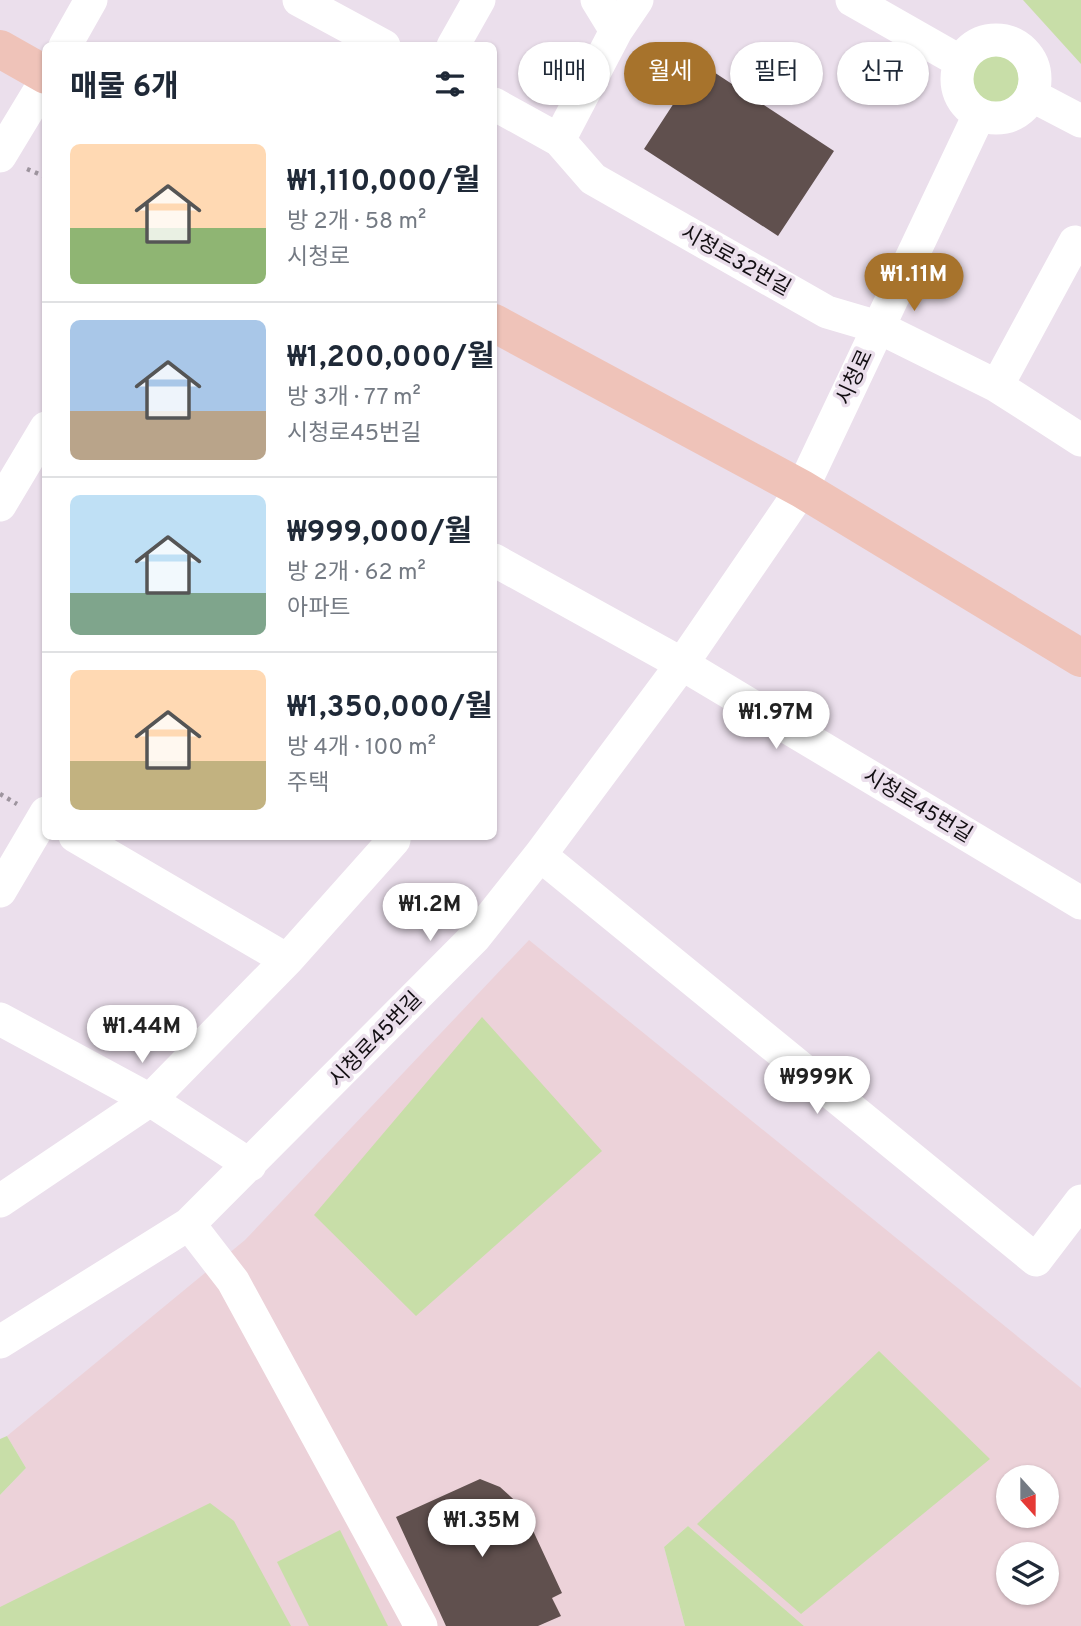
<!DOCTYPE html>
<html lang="ko">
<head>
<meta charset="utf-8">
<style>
  :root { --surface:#fff; --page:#f2f2f3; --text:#1f2937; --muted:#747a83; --line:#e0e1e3; --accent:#a7732c }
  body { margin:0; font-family:Overpass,"Noto Sans KR",sans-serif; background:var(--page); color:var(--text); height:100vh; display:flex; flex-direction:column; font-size:26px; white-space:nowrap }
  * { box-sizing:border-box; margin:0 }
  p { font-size:23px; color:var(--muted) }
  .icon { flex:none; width:38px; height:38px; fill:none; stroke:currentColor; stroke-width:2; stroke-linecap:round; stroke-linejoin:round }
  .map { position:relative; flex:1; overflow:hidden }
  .drawer { position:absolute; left:42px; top:42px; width:455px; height:798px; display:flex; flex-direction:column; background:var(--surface); border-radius:10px; box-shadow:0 2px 5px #0004 }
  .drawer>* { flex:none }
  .hud { position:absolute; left:518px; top:42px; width:457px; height:63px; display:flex; gap:14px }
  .needle { width:46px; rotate:159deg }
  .buttons { position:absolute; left:996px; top:1465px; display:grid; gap:14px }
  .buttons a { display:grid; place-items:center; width:63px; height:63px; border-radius:50%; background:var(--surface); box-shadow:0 2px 5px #0004; font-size:35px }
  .price { position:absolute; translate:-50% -60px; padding:0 16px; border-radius:24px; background:#fff; color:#222; font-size:23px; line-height:46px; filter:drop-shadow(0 2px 4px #0008) }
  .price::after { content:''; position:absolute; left:50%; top:42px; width:21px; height:16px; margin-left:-10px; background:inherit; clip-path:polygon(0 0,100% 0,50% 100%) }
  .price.on { background:var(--accent); color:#fff }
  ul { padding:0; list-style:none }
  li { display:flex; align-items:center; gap:21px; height:175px; padding:0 28px }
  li+li { border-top:2px solid var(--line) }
  li span { display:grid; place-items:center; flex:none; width:196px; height:140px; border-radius:10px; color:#555 }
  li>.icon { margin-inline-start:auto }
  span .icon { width:84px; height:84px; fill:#fffc; stroke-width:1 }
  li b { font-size:30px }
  h2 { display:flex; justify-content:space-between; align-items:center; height:84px; padding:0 28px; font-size:30px }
  .pill { padding:0 24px; border-radius:32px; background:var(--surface); box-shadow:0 2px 5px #0004; font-size:24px; line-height:63px }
  .pill.on { background:var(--accent); color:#fff }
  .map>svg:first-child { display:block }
</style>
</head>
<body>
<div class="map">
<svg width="1081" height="1626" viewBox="0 0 1081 1626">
  <rect width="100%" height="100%" fill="#ebdfec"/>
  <path fill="#ecd2d9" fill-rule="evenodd" d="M529 940 1081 1388V1626H804L688 1526 664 1547 685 1626H0V1495L26 1468 7 1436 245 1240ZM1008 1477H1046V1516H1008ZM1008 1554H1046V1592H1008Z"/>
  <path fill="#c8dea8" d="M1023 0H1081V64Z
    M971 80a25 25 0 1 1 50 0a25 25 0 1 1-50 0Z
    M482 1017 602 1151 416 1316 314 1215Z
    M879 1351 990 1459 801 1614 697 1524Z
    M7 1436 26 1468 0 1495V1439Z
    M210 1503 234 1521 291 1626H0V1607Z
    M688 1526 804 1626H685L664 1547Z
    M340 1530 388 1626H309L277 1562Z"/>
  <path fill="#60504e" d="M700 63 834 151 778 236 644 149Z
    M480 1479 500 1487 522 1507 562 1593 552 1598 561 1616 538 1626H446L396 1517Z"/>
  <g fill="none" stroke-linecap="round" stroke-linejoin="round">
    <path stroke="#9d949e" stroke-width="4.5" stroke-dasharray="3.5 5" stroke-linecap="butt" d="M27 169 46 177
      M0 794 17 804"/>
    <path stroke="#fff" stroke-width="33" d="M299 0 384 46
      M597 0 616 31
      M852 0 961 62
      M957 79a39 39 0 1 1 78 0a39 39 0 1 1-78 0Z
      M65 46 91 0
      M453 46 479 0
      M1033 96 1081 121
      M494 104 559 140 593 179 827 312 878 327 997 386 1081 440
      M559 140 616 31 637 0
      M0 156 46 80
      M997 386 1075 242 1081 246
      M0 505 46 428
      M494 560 682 664 1081 903
      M75 836 287 960
      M540 855 1036 1260 1081 1201
      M0 891 46 813
      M0 1019 150 1100 250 1165
      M0 1201 150 1100 287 960 394 840 392 836
      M189 1224 233 1281 421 1626
      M0 1342 189 1224 475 937 540 855 682 664 802 489 979 115"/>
    <path stroke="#efc3b9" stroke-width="38" d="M0 49 46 75
      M494 323 802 489 1081 658"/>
  </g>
  <g text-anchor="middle" stroke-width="7" stroke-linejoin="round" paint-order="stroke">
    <g font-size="21" fill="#130f13" stroke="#ebdfec">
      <text transform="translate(736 260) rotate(29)" y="7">시청로32번길</text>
      <text transform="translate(854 377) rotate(-65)" y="7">시청로</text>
      <text transform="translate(918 805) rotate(31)" y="7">시청로45번길</text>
      <text transform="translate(375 1039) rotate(-46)" y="7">시청로45번길</text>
    </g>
  </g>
</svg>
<div class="buttons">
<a><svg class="needle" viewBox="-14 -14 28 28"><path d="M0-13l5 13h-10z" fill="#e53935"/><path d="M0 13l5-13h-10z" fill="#747a83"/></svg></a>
<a><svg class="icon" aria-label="layers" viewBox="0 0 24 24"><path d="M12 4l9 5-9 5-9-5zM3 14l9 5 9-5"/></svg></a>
</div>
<b class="price on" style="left:914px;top:313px">₩1.11M</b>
<b class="price" style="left:776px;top:751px">₩1.97M</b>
<b class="price" style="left:430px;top:943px">₩1.2M</b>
<b class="price" style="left:142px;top:1065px">₩1.44M</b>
<b class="price" style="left:817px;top:1116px">₩999K</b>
<b class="price" style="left:482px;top:1559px">₩1.35M</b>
<div class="hud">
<a class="pill">매매</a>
<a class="pill on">월세</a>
<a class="pill">필터</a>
<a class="pill">신규</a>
</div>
<section class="drawer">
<h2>매물 6개<svg class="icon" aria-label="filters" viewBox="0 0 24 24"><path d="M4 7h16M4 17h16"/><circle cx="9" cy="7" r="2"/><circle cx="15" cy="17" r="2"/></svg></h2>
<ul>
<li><span style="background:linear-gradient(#ffd9b3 60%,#8fb573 0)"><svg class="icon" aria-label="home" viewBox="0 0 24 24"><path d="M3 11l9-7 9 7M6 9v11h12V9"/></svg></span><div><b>₩1,110,000/월</b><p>방 2개 · 58 m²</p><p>시청로</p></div></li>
<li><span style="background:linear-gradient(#a9c7e8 65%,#b9a48a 0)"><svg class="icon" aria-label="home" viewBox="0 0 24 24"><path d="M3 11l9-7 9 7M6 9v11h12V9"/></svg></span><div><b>₩1,200,000/월</b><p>방 3개 · 77 m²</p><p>시청로45번길</p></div></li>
<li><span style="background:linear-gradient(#bfe0f5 70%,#7fa58c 0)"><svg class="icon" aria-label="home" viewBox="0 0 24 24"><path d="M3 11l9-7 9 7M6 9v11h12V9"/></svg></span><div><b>₩999,000/월</b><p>방 2개 · 62 m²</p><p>아파트</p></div></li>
<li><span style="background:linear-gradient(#ffd9b3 65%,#c2b280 0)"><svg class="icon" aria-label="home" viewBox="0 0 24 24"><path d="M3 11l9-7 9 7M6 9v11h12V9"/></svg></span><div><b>₩1,350,000/월</b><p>방 4개 · 100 m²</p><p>주택</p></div></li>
</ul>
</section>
</div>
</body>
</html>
